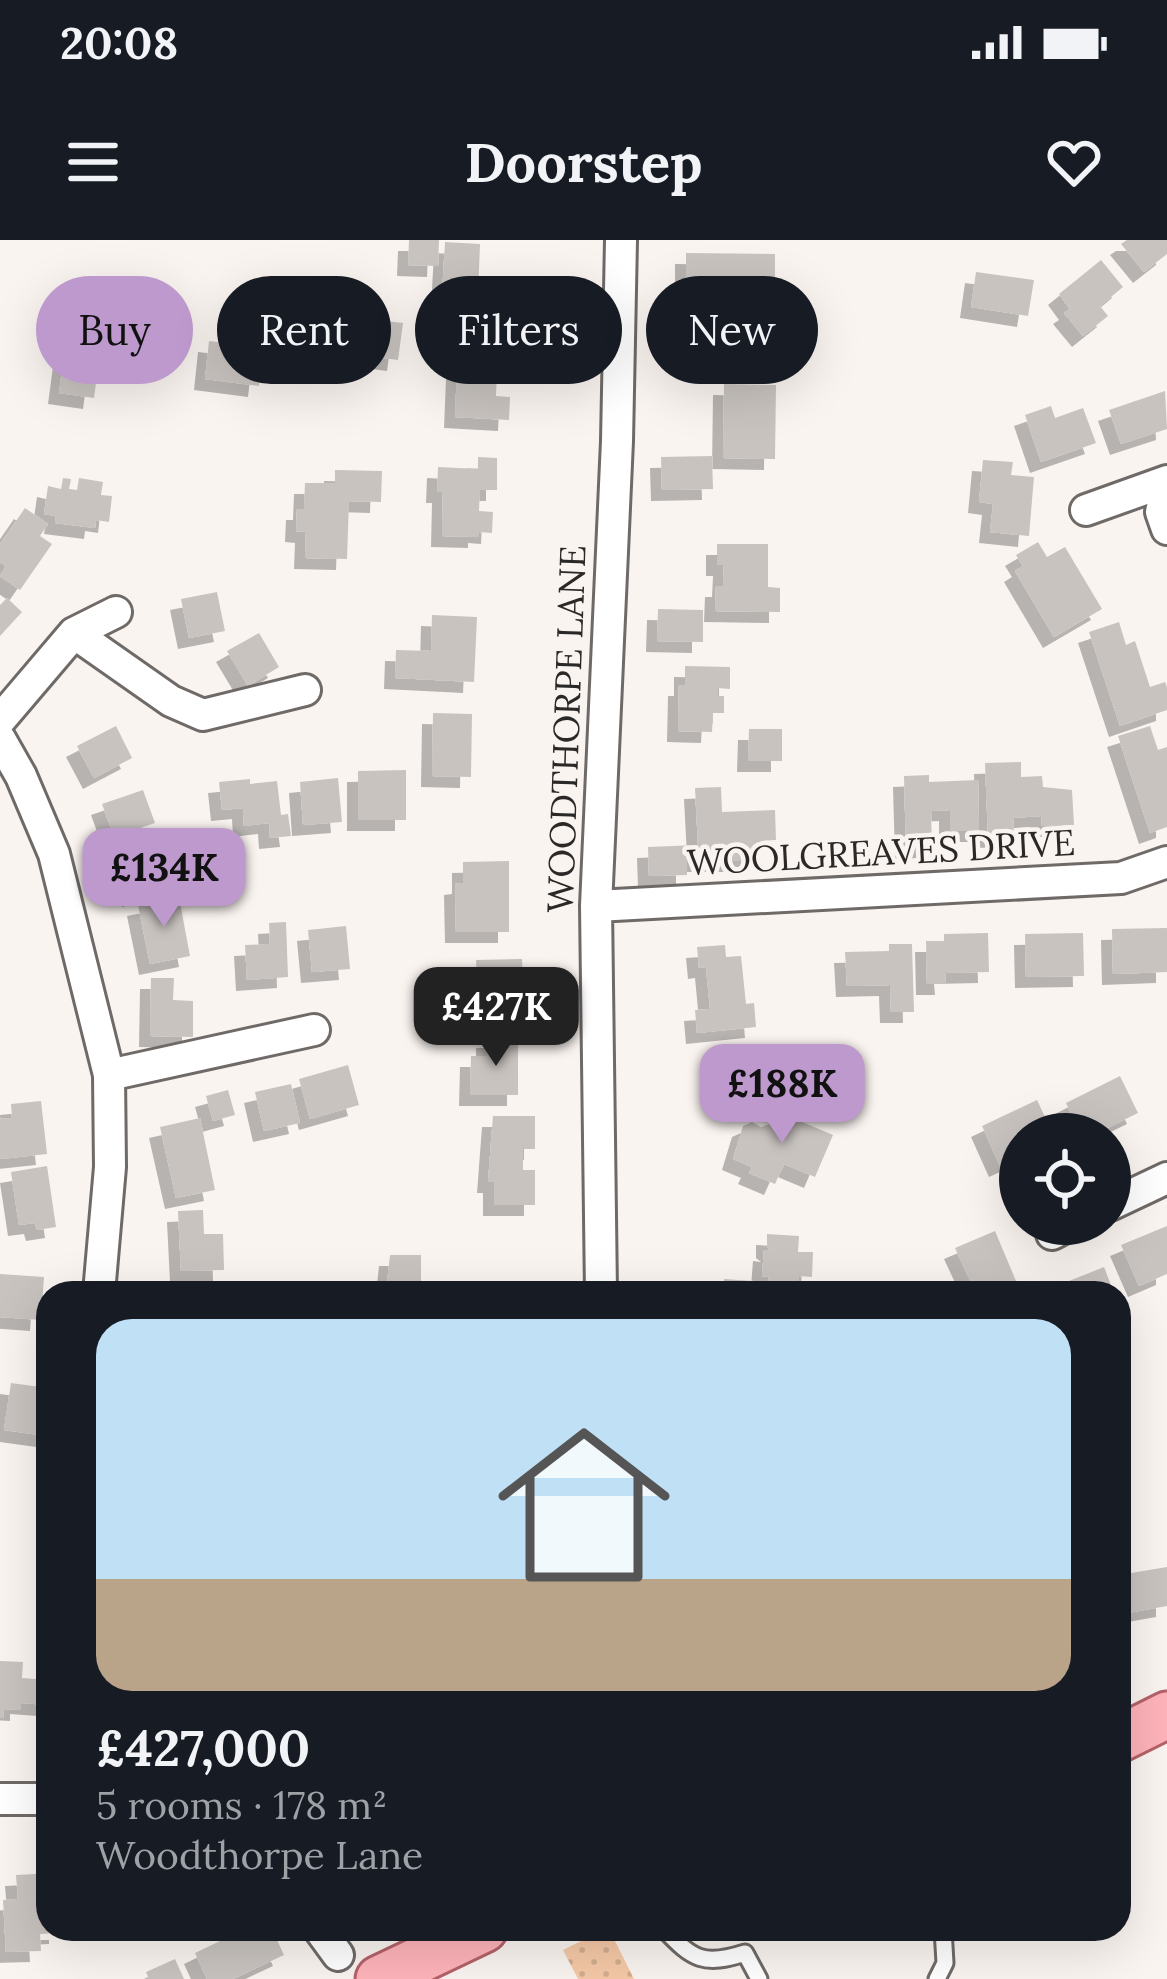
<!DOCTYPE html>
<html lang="en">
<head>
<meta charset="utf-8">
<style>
  :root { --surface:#171b24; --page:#20242c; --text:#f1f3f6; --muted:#9ea1a6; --line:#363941; --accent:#bd99cd }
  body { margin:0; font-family:Lora,serif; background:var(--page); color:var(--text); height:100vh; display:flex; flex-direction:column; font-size:45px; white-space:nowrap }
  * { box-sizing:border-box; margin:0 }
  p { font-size:39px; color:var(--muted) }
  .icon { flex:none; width:66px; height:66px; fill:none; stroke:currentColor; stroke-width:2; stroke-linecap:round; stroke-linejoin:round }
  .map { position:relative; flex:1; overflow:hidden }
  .drawer { position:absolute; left:36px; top:1041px; width:1095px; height:660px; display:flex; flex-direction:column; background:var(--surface); border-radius:36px; box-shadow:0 12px 48px #0002 }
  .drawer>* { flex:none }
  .banner { position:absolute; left:36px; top:36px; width:1095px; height:108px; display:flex; gap:24px }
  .tools { position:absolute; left:999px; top:873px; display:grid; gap:24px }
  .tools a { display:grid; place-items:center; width:132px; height:132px; border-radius:50%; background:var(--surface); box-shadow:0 12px 48px #0002; font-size:60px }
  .price { position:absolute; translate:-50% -102px; padding:0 27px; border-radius:24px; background:var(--accent); color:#111; font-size:39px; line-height:78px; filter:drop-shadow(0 3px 6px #0008) }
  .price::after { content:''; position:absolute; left:50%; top:72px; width:36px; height:27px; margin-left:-18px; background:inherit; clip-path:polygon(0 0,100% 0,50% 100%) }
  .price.on { background:#222; color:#fff }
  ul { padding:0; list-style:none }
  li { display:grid; align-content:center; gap:24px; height:636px; padding:0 60px }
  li+li { border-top:3px solid var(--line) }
  li span { display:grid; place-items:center; height:372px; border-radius:36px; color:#555 }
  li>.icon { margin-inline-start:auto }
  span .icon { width:216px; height:216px; fill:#fffc; stroke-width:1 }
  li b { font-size:51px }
  .tag { padding:0 42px; border-radius:54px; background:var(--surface); box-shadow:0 12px 48px #0002; font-size:42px; line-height:108px }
  .tag.on { background:var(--accent); color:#111 }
  .status { display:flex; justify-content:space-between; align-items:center; height:84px; padding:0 60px; background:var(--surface); direction:ltr }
  .status svg { height:33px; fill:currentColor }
  header { display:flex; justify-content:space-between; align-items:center; height:156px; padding:0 60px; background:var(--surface); font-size:54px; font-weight:700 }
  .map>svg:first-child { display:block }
</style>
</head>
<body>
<div class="status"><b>20:08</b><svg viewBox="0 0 49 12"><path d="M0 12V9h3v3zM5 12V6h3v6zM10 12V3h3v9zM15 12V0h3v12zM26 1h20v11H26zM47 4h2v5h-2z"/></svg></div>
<header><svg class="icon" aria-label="menu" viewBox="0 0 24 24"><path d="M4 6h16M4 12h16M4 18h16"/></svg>Doorstep<svg class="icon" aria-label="heart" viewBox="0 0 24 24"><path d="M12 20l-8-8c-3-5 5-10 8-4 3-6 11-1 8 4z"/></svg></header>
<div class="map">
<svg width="1167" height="1739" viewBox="0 0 1167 1739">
  <defs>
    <pattern id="park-dots" width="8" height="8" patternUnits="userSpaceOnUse" patternTransform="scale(3)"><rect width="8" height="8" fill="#f5c9a7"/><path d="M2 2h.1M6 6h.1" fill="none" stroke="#d2ad90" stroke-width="1.8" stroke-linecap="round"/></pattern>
    <filter id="shadow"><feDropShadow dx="-11" dy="11" stdDeviation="0" flood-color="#0004"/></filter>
  </defs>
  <rect width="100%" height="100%" fill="#faf4f0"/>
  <path fill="url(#park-dots)" d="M605 1689H609L634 1739H578L563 1710Z"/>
  <path fill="#c8c3bf" filter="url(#shadow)" d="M409 0H439L438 26 408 25Z
    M1127 0H1167V14L1144 32 1121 4Z
    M445 2 480 4 478 55 495 56 494 75 480 74 479 93 430 90 431 73 441 74Z
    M686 13 775 14V107H708V43H686Z
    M1101 20 1123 47 1100 66 1108 76 1083 96 1064 73 1070 69 1059 54Z
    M976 32 1034 40 1028 76 971 67Z
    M314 46 341 49 327 113 277 106 282 67 311 71Z
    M348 50 374 54 371 79 403 83 398 120 344 113Z
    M91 56 118 60 115 84 104 83 94 158 59 153 69 78 88 80Z
    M245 83 266 85 259 146 205 139 209 101 242 105Z
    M458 104 498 106 496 156 510 157 509 180 455 177Z
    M724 144 776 145 775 219 723 218Z
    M1165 151 1167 189 1121 204 1109 170Z
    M1051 166 1055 178 1083 168 1096 203 1041 222 1025 175Z
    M712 216 713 249 662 250 661 217Z
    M478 217 497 218V250H480L479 271 493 272 492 293 479 292V297L442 296 443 252H437L438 227 478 229Z
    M983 220 1013 222 1011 235 1034 237 1029 296 990 292 993 264 979 262Z
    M335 230 382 231 381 262 349 261 347 319 305 318 306 292 296 291 297 269H304L305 243H335Z
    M63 238 71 239 69 249 77 250 79 238 103 242 101 255 112 256 109 282 96 280 95 288 55 283 56 276 44 274 48 246 61 249Z
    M25 268 48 284 40 296 52 304 20 350 0 336 6 326 0 322V304Z
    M1038 302 1047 317 1065 307 1102 369 1054 397 1015 331 1023 326 1016 315Z
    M717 304H768V347L780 348V372L715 371 716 346H723L724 325H717Z
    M217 352 225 391 189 398 181 359Z
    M7 358 22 372 0 396V365Z
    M658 369 703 370V402L657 401Z
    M432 375 477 377 474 442 395 438 396 410 431 411Z
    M1119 382 1126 405 1135 401 1150 447 1165 442 1167 447V470L1120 486 1089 392Z
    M259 393 279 427 248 446 227 411Z
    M685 426 730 427V449L718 448V456H724V473H713L712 492 678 491 679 445H685Z
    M433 473 472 474 471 537 432 536Z
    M116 486 132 518 94 538 77 506Z
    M1150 486 1158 510 1167 507V587L1150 593 1118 496Z
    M749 489H782V521H748Z
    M1021 522V537L1042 536 1043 547 1072 550 1074 585 1042 586 1041 576 1013 578 1014 596 988 597 985 523Z
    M406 530V580H358V531Z
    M929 535V542L978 540 979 591H950V570L931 571 932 607 906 608 904 536Z
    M338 538 342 582 303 585 300 542Z
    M250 539V544L277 541 281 575 288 574 291 596 270 598 269 583 244 586 243 568 222 570 219 542Z
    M721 547 722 572 775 570 776 600 757 601 758 621H687V635L649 636 648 607 698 605 695 548Z
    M143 550 155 583 114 597 102 564Z
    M175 591 179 607 162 611 172 645 133 656 119 607Z
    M509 621V692H456L455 644 463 643V622Z
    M179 657 190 716 150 724 138 665Z
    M286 682 288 737 247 740 245 705 270 704 269 683Z
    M346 686 350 729 312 732 308 690Z
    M1167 688V732L1113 734 1112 689Z
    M988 693 989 732 945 733 946 744H927L926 701H944V694Z
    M1083 693 1084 736 1026 737 1025 694Z
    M889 704H912L914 772H891L890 745 847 746 845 712 889 711Z
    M725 705 726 717 741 716 746 764 754 763 756 787 697 793 695 770 710 769 706 727 699 728 697 707Z
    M522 719 523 745H517L518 776H471V741H477L476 720Z
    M151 738H174L173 760 193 761V797L150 796Z
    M487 797H518V855H470L471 816H487Z
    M348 825 359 865 310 879 299 839Z
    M1120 836 1138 873 1095 894H1081L1066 863Z
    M291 844 300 883 264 891 255 852Z
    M228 850 235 875 213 881 206 856Z
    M1037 860 1053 894H1020V917L1000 926 982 886Z
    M41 861 47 914 0 919V879L12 878 11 864Z
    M788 865 804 872 800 881 833 895 815 937 784 924 775 944 749 933 752 927 733 919 743 886 752 882 761 887 781 880Z
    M493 876H535V909H523V930H535V965H494V942H488Z
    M200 878 215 950 176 958 160 887Z
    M47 926 56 987 37 990 35 983 19 985 11 932Z
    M203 970 204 994H223L224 1030 181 1031 178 971Z
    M1167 986V1034L1139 1046 1121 1005Z
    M995 991 1019 1048 1007 1053H976L955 1008Z
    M767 994 799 996 798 1012H813L812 1037 799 1036 798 1053H723L724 1039 768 1042 769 1037 762 1036 764 1010 772 1011 767 1007Z
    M390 1015H421V1053H386Z
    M1104 1027 1114 1053H1039Z
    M0 1034 44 1037 41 1080 0 1077Z
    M11 1143 48 1148 47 1196 4 1190Z
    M1167 1327V1366L1122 1374 1119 1335Z
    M0 1421 23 1422 22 1438 48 1440V1465L21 1463V1470L4 1469 3 1478H0Z
    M36 1634 37 1642H48V1689H60V1693L40 1694 41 1711 6 1712 3 1660 18 1659 16 1635Z
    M245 1689H272L284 1715 233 1739H207L195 1713Z
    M175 1719 184 1739H149L146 1732Z"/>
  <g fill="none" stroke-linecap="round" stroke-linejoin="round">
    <g stroke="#6f6a67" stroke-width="21">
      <path id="lane" d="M664 1689C693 1720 704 1726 745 1713L759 1739
        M937 1739 945 1723 943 1689"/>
    </g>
    <g stroke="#6f6a67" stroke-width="36">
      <path id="street" d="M1167 247 1161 272 1167 289
        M1086 270 1167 241
        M74 393 171 461 203 475 305 450
        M0 480 74 393 116 372
        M0 499 21 536 54 614 109 835 110 927 99 1053
        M596 666 1121 638 1167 622
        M109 835 314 790
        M1110 965 1167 938
        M1052 994 1071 984
        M601 1053 596 666 617 201 621 0
        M0 1559H48
        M319 1689 338 1715"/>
    </g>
    <g stroke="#b46269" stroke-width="51">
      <path id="primary" d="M1119 1499 1167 1475
        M379 1739 484 1689"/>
    </g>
    <use href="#lane" stroke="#fff" stroke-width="15"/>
    <use href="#street" stroke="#fff" stroke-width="30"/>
    <use href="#primary" stroke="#feb3ba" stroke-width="45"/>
  </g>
  <g text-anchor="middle" stroke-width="9" stroke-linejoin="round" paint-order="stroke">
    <g font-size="36" fill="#2b2928" stroke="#faf4f0">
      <text transform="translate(566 489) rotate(-88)" y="13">WOODTHORPE LANE</text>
      <text transform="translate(881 612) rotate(-3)" y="13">WOOLGREAVES DRIVE</text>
    </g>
  </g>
</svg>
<div class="tools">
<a><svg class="icon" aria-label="locate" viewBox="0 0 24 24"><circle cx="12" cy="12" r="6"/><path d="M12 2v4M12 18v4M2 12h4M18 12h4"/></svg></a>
</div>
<b class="price" style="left:164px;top:690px">£134K</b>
<b class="price on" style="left:496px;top:829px">£427K</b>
<b class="price" style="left:782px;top:906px">£188K</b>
<div class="banner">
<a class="tag on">Buy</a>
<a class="tag">Rent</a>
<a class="tag">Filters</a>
<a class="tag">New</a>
</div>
<section class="drawer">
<ul>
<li><span style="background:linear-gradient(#bfe0f5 70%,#b9a48a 0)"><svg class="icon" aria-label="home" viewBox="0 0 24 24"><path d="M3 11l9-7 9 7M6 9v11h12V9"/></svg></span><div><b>£427,000</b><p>5 rooms · 178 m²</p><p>Woodthorpe Lane</p></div></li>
</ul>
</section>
</div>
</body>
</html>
